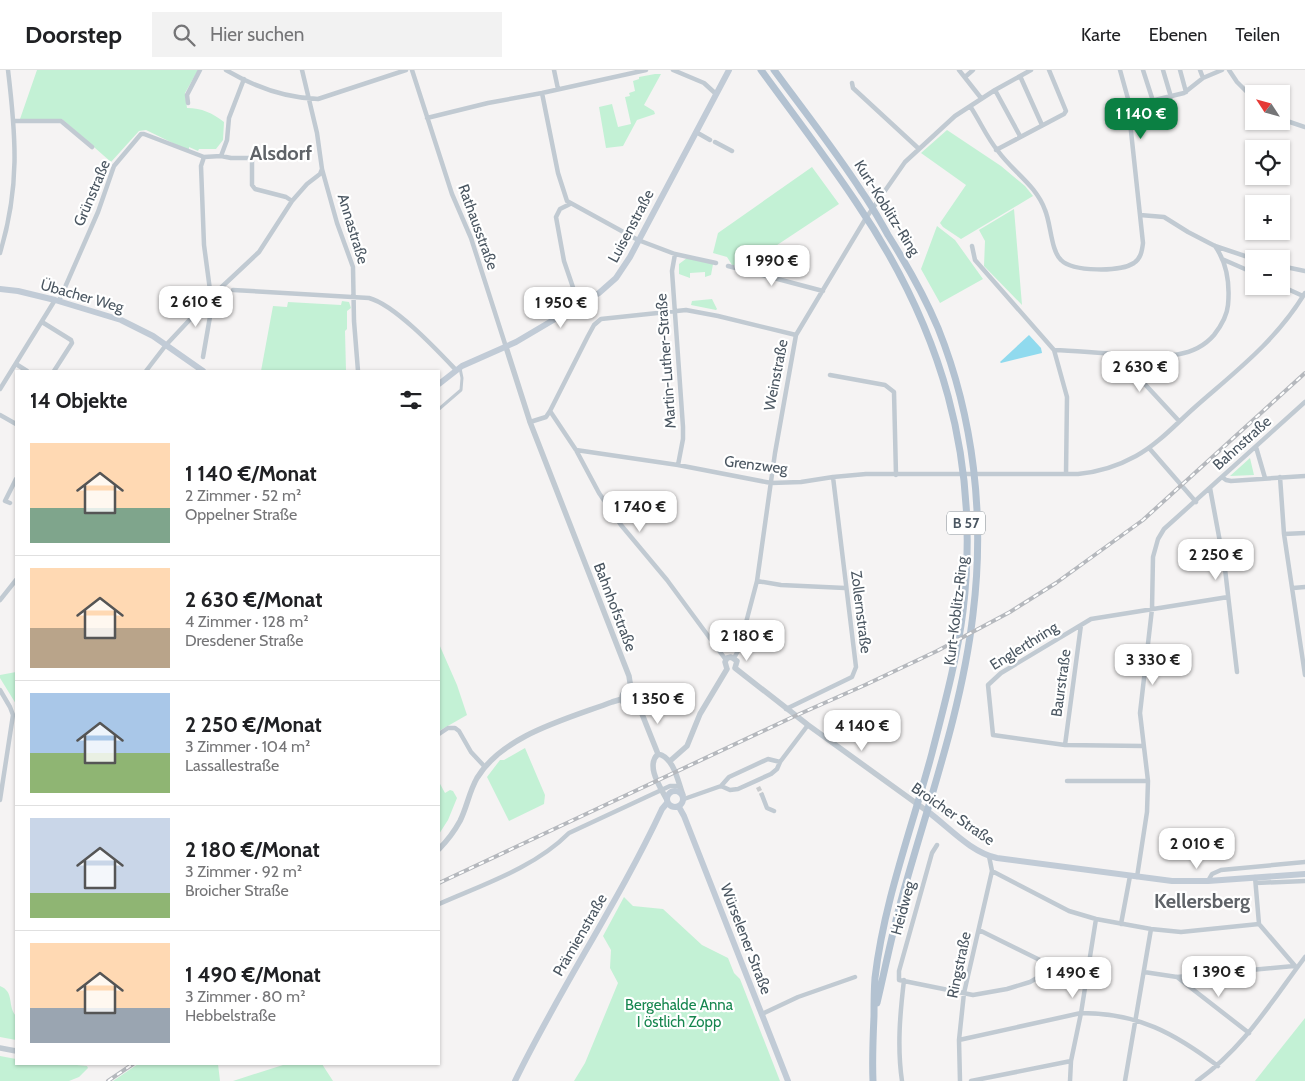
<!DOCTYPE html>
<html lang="de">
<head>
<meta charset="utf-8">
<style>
  :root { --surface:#fff; --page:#f2f2f2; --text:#202124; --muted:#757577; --line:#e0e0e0; --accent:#0b8043 }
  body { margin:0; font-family:Cabin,sans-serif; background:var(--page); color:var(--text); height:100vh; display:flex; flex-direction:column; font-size:19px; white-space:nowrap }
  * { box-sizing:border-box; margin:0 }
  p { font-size:16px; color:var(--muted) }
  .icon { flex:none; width:28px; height:28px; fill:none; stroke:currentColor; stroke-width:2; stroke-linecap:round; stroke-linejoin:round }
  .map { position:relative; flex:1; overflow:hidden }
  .panel { position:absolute; left:15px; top:300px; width:425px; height:695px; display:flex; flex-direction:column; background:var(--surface); border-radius:0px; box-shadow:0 1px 4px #0004 }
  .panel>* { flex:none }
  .needle { width:32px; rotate:306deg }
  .controls { position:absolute; left:1245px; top:15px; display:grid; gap:10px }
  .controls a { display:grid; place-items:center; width:45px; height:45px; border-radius:0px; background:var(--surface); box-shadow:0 1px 4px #0004; font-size:25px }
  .price { position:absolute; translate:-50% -42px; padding:0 11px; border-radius:10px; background:#fff; color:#222; font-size:16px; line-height:32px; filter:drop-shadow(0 1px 2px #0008) }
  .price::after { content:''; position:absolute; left:50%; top:30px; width:15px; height:11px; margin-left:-8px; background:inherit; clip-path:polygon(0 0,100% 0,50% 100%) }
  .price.current { background:var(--accent); color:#fff }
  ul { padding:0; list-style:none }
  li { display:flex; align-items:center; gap:15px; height:125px; padding:0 15px }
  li+li { border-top:1px solid var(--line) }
  li span { display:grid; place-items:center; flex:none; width:140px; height:100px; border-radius:0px; color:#555 }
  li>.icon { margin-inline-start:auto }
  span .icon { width:60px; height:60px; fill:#fffc; stroke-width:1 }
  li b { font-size:21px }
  h2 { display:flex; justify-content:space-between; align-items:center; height:60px; padding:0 15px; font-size:21px }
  header { display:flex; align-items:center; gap:30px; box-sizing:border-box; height:70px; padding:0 25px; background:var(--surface); border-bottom:1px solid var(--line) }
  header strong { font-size:24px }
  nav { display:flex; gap:28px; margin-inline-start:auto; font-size:18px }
  .search { width:350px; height:45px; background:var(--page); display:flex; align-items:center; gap:12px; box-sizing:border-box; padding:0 18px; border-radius:0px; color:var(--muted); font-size:19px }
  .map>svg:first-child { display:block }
</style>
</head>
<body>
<header>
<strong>Doorstep</strong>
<div class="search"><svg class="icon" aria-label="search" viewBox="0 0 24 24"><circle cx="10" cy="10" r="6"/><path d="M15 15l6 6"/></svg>Hier suchen</div>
<nav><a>Karte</a><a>Ebenen</a><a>Teilen</a></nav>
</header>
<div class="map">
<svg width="1305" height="1011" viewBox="0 0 1305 1011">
  <rect width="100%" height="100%" fill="#f5f3f3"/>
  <path fill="#c3f1d5" d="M37 0H198L185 23 187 38C202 38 212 43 224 52L223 70 216 79H199L198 81 189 77V81L146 60 139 61 111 92 62 49H20Z
    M655 4H661L644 35 654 41 655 44 637 50 623 76 606 78 599 37 612 34 618 57 631 54 625 27 630 26 629 23 635 21 633 11 639 9V7Z
    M947 60 1001 96 1025 116 1033 126 961 169 943 157 940 153 966 115 921 83Z
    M812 97 839 134 744 197 732 195 727 187 713 183 718 163Z
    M1014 139 1022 235 984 196 985 171 979 160Z
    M937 156 955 170 983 209 940 233 921 199Z
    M687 188 713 194 711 205 705 207V202L690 203V208L679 204V194Z
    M712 229 717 239 716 240 691 235 692 231Z
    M342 231 349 232 351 238 347 241V259L345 261 346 301H261L273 236 287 237 288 232 341 235Z
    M1250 388 1254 405 1230 406Z
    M439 574 457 615 467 645 439 661Z
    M16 602V634L0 608V605Z
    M525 678 545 725 544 734 509 751 487 707 500 690H504Z
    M439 712 445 723 450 720 453 721 457 728 448 750 439 764Z
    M624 827 633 836 663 839 702 875 728 888 734 903 740 909 780 1011H574L585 993 618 913 610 898 611 880 603 866Z
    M0 916C15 922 7 936 16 946V970L0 967Z
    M1305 948V1011H1255Z
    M0 986 16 989V994H67L87 996 88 998 79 1007 69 1011H0Z
    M138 994H218L220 1011H113Z
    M286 994H322L333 1011H233Z"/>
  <path fill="#90daee" d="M1029 265 1041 278 1042 283 1001 293 1000 292Z"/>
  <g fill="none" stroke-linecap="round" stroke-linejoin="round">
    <path stroke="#caccce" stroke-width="4.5" stroke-dasharray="4.5 2" stroke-linecap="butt" d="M758 717 762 725"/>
    <path stroke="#c1cad2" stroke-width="3" d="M439 339 461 320 462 308 460 298"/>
    <path stroke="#c1cad2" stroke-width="4.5" d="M226 0C253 16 286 28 318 29L406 0
      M302 0 317 63 322 99 337 153 353 197 354 251 358 301
      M412 0 452 124 471 168 506 277
      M554 0 558 19
      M673 0 704 13 716 24
      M959 0 981 28
      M1143 0 1153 31
      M1163 0 1171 27
      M1180 0 1186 22
      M1200 0 1203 8
      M1229 0 1237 12 1254 29
      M1020 6 1042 55
      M965 7 973 0
      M852 13 853 18 918 78
      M995 20 1020 66
      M542 23 558 103 567 131 638 170 675 184 716 193
      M188 33 187 25 200 0
      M970 36C980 51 987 68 998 81 1013 102 1036 115 1045 140 1051 154 1051 181 1061 190 1073 202 1120 202 1134 193 1141 188 1142 181 1143 173L1130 52V36L1120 0
      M1130 36 1184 23 1203 8 1222 0
      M427 48 488 33 542 23 646 0
      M1281 49 1305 57
      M14 51H61L92 77
      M696 62 710 70
      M715 72 732 81
      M996 80 1064 44 1066 41 1049 0
      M221 86 231 88H252V115L255 119 286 127 292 131
      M570 134 560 139 556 147 564 191 579 235
      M1140 145 1164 147 1188 162 1215 176 1254 189
      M972 176 975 190 1054 280 1067 327 1066 404
      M0 183C20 117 16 67 8 0
      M675 184 672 201 683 357V369L678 395
      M1222 189 1254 203
      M728 196 823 221
      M1281 196 1305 201
      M1281 216 1303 226
      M233 220 369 228C395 235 437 280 456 300
      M59 231 98 142 114 96 141 64H144L204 87
      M42 252 71 270 72 273 54 301
      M1054 280C1076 281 1098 283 1119 284 1151 285 1190 293 1214 265 1221 256 1227 247 1228 235 1230 214 1227 193 1215 176
      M1122 284 1123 288 1129 297 1179 351
      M203 287 212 235 204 175 201 96 204 87 221 86 227 70 229 48 244 9
      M16 294 27 301
      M146 301 166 275 211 227 259 182 292 131 307 114 320 104 322 99
      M830 305 885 315 894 322 896 405
      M0 319 55 230
      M550 341 576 380 599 423 621 455 667 510 726 590
      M0 345 16 354
      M530 352 546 347 550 341 588 266 594 255 601 249 686 240 718 246 796 265
      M1256 377 1265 408
      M1149 378 1196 432
      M576 380 678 395 771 413 801 412 833 407 866 404H1078C1099 402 1118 396 1136 386 1158 374 1176 354 1194 338 1236 301 1276 271 1305 223
      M1222 407 1226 410 1231 411 1305 406
      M1280 407 1284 464 1305 605
      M1210 418 1225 499 1237 602
      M10 433 5 431 16 409
      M1284 464 1305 463
      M757 511 781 515 845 518
      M1293 518 1305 517
      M0 530 16 510
      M734 588 739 579 757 511 775 383 796 265 866 148 905 92 955 46 995 20 1031 0
      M0 620 10 637 13 645 0 730
      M786 639 852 607 856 597 833 407
      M439 664 448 658H455L459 661 471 682 485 697
      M1065 675 1081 555
      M1143 676 1065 675 993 665 988 615 1001 603 1091 549 1228 527
      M1067 711H1148
      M721 716 730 720 738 719 771 704 777 699 780 692
      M762 725 767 738 774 741
      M684 729 721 716 729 707 768 689 780 692 808 655
      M937 775 932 783 899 901V910L973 925 1007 919 1030 912 1044 904 1052 896
      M992 801 1069 841 1096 849 1151 859 1181 862 1259 854
      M1137 807 1147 742 1148 711 1140 643 1152 539 1153 487 1158 469 1164 459 1305 332
      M1255 807 1259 854 1296 897
      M1208 811 1212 804 1221 800 1305 792
      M1256 813 1305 811
      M439 834C484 814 534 798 569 763L670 716H678L680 718
      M1121 854 1130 806
      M979 860 1052 896 1062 895 1087 902
      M1144 902 1177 907 1294 896
      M1177 907 1249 963
      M762 944 798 927 855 907
      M959 970 1081 943C1138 943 1174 963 1218 996
      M902 1011C897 977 900 944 904 910
      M960 1011 959 970 964 923 992 801 989 786
      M971 1011 1071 991
      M1070 1011 1071 991 1081 943 1096 849
      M1125 1011 1151 859
      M1197 1011C1244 978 1271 932 1305 887"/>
    <path stroke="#c1cad2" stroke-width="5.5" d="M506 277 530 352 629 606 631 619
      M735 598 808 655 927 741
      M727 599 725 592 727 588 731 587 737 591 735 598
      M622 628a9 9 0 1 1 18 0a9 9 0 1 1-18 0Z
      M638 634 658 684
      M658 684C645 696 661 718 667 730
      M658 684C674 687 678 712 683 725
      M670 691 687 676 700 644 727 599
      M439 779C447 771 454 762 460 751 467 737 469 722 477 708 503 665 567 649 612 632L622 629
      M0 978 16 981"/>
    <path stroke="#c1cbd6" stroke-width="6" d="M0 219 18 221 55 230 121 250 153 266 203 301
      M439 314 462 296 516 272 599 223 616 208 630 187 729 0
      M667 729a8 8 0 1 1 16 0a8 8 0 1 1-16 0Z
      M679 737 684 746 788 1011
      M927 741C949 757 970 782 997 788L1172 811H1208L1305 804
      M515 1011C560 918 618 833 662 739L667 733"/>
    <path stroke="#b3c2d1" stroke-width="7" d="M761 0C793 44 826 87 856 132 941 257 981 389 963 541 957 589 944 636 932 683 912 758 884 831 875 908 874 921 874 934 874 946 873 968 872 989 873 1011
      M774 0C804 41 835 80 862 122 872 136 880 151 888 165 907 195 924 225 938 258 974 348 985 447 973 544 962 641 927 736 901 831 892 864 885 899 877 933"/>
    <g stroke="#b5b8bd" stroke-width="4">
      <path id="rail" d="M439 813 795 646 865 615 937 581 1010 542 1056 513 1143 450 1305 303
        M108 1011 133 994"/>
    </g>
    <use href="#rail" stroke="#fff" stroke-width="2" stroke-dasharray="5.5" stroke-linecap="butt"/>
  </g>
  <g text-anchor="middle" stroke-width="4.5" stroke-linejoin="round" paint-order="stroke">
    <rect fill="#fff" stroke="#808990" stroke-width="1" x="947" y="441.5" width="38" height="23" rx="4"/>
    <g font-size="14" font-weight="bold" fill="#4a5661">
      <text x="966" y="458">B 57</text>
    </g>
    <g font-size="15" fill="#4a5661" stroke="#fff">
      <text transform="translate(92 123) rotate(-67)" y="5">Grünstraße</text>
      <text transform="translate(887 138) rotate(58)" y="5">Kurt-Koblitz-Ring</text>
      <text transform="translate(631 156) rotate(-62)" y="5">Luisenstraße</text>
      <text transform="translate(478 157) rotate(70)" y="5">Rathausstraße</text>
      <text transform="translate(353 159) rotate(73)" y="5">Annastraße</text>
      <text transform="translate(82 226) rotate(16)" y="5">Übacher Weg</text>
      <text transform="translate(666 291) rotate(-94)" y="5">Martin-Luther-Straße</text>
      <text transform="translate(776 305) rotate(-79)" y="5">Weinstraße</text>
      <text transform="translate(1242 373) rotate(-42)" y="5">Bahnstraße</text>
      <text transform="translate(756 395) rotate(7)" y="5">Grenzweg</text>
      <text transform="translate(615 537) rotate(69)" y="5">Bahnhofstraße</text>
      <text transform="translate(956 541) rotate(-83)" y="5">Kurt-Koblitz-Ring</text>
      <text transform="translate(861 542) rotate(83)" y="5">Zollernstraße</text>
      <text transform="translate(1024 576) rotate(-32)" y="5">Englerthring</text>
      <text transform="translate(1061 613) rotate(-82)" y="5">Baurstraße</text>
      <text transform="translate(953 744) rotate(35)" y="5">Broicher Straße</text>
      <text transform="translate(903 838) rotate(-75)" y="5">Heidweg</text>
      <text transform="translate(580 865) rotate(-60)" y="5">Prämienstraße</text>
      <text transform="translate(746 869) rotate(69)" y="5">Würselener Straße</text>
      <text transform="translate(959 895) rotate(-78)" y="5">Ringstraße</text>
    </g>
    <g font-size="15" fill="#17864f" stroke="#fff">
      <text x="679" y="940">Bergehalde Anna<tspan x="679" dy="17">I östlich Zopp</tspan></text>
    </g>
    <g font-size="20" font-weight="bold" fill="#5f6368" stroke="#fff">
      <text x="281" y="90">Alsdorf</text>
      <text x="1202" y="838">Kellersberg</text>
    </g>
  </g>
</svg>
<div class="controls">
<a><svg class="needle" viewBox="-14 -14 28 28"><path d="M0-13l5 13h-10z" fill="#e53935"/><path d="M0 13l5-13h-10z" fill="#757577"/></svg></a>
<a><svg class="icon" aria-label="locate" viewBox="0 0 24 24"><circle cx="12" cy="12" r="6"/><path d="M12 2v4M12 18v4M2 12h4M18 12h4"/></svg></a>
<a>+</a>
<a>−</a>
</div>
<b class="price current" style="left:1141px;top:70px">1 140 €</b>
<b class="price" style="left:772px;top:217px">1 990 €</b>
<b class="price" style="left:196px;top:258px">2 610 €</b>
<b class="price" style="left:561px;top:259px">1 950 €</b>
<b class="price" style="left:1140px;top:323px">2 630 €</b>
<b class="price" style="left:640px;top:463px">1 740 €</b>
<b class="price" style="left:1216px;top:511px">2 250 €</b>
<b class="price" style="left:747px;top:592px">2 180 €</b>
<b class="price" style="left:1153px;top:616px">3 330 €</b>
<b class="price" style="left:658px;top:655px">1 350 €</b>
<b class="price" style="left:862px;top:682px">4 140 €</b>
<b class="price" style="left:1197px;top:800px">2 010 €</b>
<b class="price" style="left:1219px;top:928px">1 390 €</b>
<b class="price" style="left:1073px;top:929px">1 490 €</b>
<section class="panel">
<h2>14 Objekte<svg class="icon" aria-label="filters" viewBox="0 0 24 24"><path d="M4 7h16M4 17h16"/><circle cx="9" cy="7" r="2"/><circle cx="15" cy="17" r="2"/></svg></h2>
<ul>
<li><span style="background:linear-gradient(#ffd9b3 65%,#7fa58c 0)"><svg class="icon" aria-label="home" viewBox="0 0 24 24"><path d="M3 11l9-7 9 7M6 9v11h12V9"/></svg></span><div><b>1 140 €/Monat</b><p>2 Zimmer · 52 m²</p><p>Oppelner Straße</p></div></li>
<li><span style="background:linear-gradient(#ffd9b3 60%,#b9a48a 0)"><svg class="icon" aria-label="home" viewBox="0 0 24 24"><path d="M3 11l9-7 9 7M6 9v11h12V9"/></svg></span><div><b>2 630 €/Monat</b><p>4 Zimmer · 128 m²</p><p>Dresdener Straße</p></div></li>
<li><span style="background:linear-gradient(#a9c7e8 60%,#8fb573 0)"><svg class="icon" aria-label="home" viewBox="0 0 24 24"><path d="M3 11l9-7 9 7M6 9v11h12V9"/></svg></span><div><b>2 250 €/Monat</b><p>3 Zimmer · 104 m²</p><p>Lassallestraße</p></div></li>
<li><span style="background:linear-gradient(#c9d6e8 75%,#8fb573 0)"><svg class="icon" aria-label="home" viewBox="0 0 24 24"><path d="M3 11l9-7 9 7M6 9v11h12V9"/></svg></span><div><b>2 180 €/Monat</b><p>3 Zimmer · 92 m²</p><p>Broicher Straße</p></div></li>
<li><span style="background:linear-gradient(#ffd9b3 65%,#9aa5b1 0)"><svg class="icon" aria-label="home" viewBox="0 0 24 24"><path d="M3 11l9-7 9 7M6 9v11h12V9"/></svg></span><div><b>1 490 €/Monat</b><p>3 Zimmer · 80 m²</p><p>Hebbelstraße</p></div></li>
</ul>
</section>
</div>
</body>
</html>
